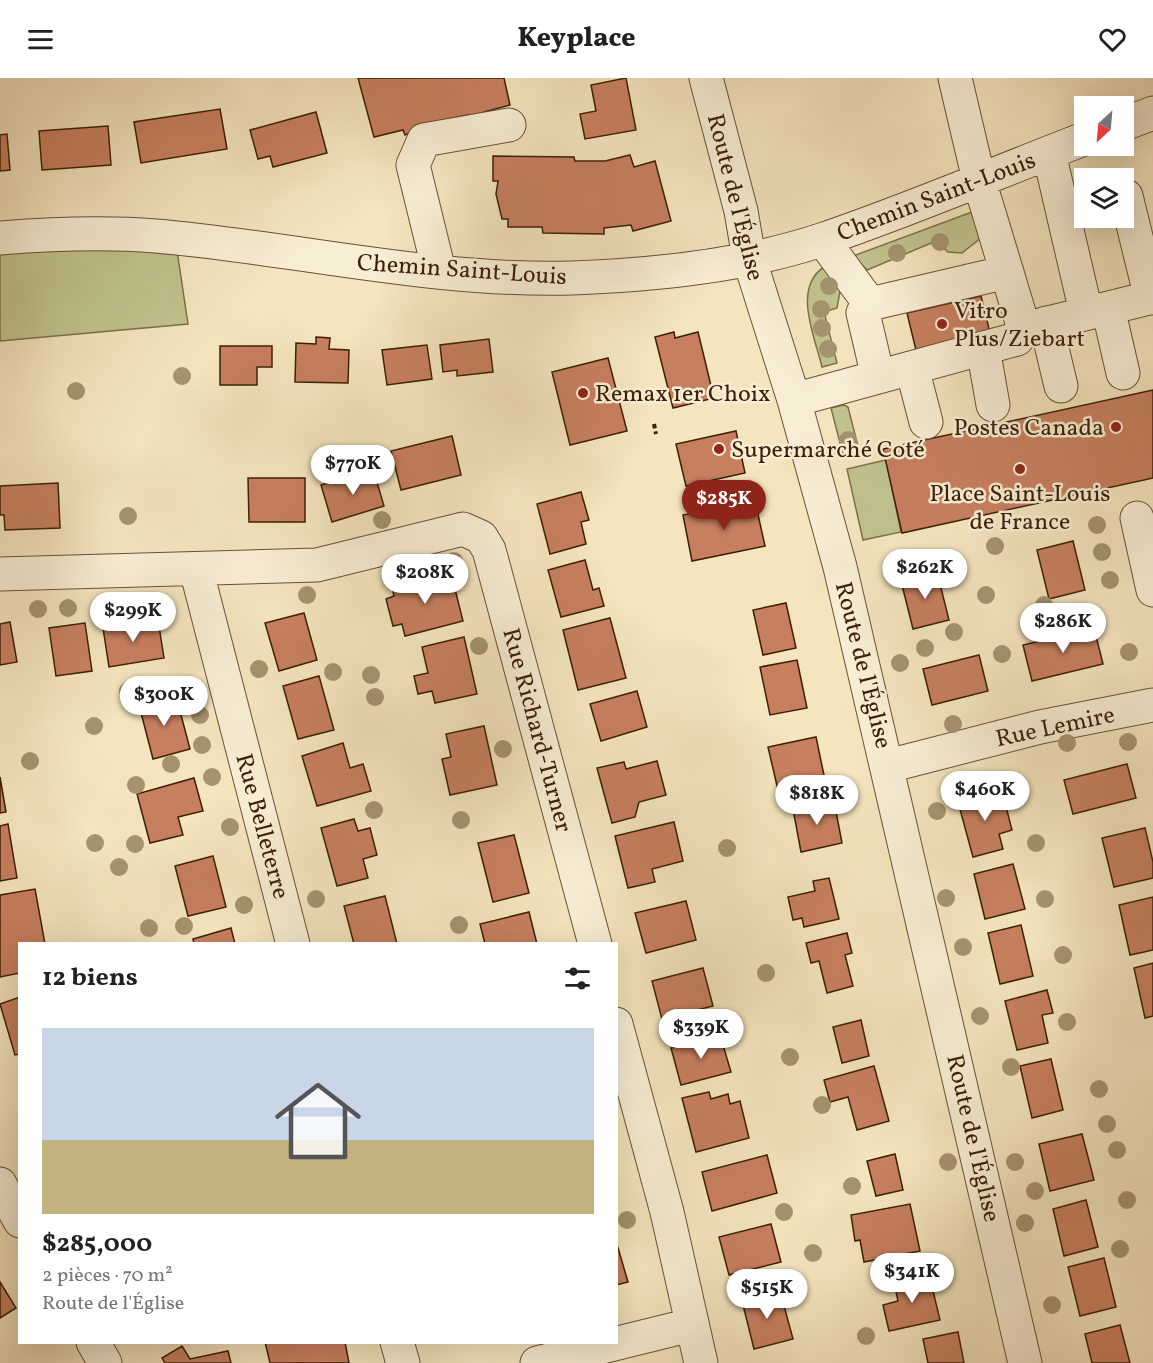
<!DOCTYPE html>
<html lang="fr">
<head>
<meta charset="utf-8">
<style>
  :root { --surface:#fff; --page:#f6f6f6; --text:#202124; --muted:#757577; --accent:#8f2418 }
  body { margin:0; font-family:Vollkorn,serif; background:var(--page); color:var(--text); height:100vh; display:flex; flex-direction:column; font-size:22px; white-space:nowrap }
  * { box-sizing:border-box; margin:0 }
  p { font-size:20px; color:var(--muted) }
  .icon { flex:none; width:33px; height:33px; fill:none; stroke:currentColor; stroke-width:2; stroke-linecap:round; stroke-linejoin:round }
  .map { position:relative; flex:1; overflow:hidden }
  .sheet { position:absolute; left:18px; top:864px; width:600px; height:402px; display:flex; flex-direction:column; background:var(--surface); border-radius:0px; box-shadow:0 6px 24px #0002 }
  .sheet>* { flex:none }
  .needle { width:39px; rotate:206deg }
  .fabs { position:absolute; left:1074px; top:18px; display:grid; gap:12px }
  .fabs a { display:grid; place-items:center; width:60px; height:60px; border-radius:0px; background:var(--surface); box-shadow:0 6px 24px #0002; font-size:30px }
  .price { position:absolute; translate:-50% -51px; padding:0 14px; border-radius:21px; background:#fff; color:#222; font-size:20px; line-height:39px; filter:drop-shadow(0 2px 3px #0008) }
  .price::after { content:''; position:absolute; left:50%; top:36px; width:18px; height:14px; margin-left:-9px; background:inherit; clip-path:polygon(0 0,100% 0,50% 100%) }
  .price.current { background:var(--accent); color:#fff }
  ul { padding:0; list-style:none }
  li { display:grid; align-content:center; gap:12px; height:318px; padding:0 24px }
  li span { display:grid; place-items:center; height:186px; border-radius:0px; color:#555 }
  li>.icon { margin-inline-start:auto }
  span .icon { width:108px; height:108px; fill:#fffc; stroke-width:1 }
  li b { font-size:26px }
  h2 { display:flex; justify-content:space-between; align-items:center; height:72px; padding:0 24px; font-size:26px }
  header { display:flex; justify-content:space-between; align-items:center; height:78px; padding:0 24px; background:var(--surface); font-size:27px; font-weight:800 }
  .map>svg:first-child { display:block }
</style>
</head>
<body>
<header><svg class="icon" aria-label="menu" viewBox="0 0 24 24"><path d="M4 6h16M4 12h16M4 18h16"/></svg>Keyplace<svg class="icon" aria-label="heart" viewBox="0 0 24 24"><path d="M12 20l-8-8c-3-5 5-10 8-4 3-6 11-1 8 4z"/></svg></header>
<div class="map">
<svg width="1153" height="1285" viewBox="0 0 1153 1285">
  <rect width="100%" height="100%" fill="#f4e5be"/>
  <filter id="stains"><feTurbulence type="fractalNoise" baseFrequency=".00333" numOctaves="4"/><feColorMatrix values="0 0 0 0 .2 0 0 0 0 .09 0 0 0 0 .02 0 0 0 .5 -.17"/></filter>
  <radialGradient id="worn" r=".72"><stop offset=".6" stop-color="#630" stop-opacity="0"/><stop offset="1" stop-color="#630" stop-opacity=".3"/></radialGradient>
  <path fill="#c0c38e" stroke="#7e714a" stroke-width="1.5" d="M980 131 986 156 962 175 948 174 936 163 867 192 853 178Z
    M176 166 188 246 0 263V171Z
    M824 189 842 203 837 230 824 234 837 285 822 289C815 259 792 210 824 189Z
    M844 327 848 329 860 376 844 380 831 330Z
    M886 382 901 454 863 462 847 391Z"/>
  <path fill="#c77f5f" stroke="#3c1f06" stroke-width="1.5" d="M358 0H504L510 27 484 34 485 39 469 42 468 37 439 43 405 57 403 52 374 59Z
    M626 0 636 52 585 61 580 36 596 33 591 7Z
    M220 31 227 71 141 85 134 44Z
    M316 34 327 75 273 89 270 78 258 81 250 52Z
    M108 48 111 87 42 92 39 53Z
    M7 56 10 92 0 93V57Z
    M630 77 634 89 655 83 671 143 633 153 631 147 604 150V156L543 155 542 149H508V141H502L496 116 498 103H493V78L574 79 575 83H605Z
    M981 218 990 255 916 272 907 235Z
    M674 254 675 260 698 254 714 320 673 330 655 259Z
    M316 259 330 260 329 271 349 272 348 305 295 304 296 265 316 266Z
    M489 261 493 294 457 298V292L443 294 440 267Z
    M427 267 432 301 387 307 382 272Z
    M220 268H272V289H257V307H220Z
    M608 280 627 353 570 367 552 294Z
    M1153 312V400L902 455 883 371Z
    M736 353 745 395 686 408 676 366Z
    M452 358 461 397 401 412 391 373Z
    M373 391 384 428 332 444 321 407Z
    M248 400H305V444H249Z
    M58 405 60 450 5 452 4 437H0V408Z
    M581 414 589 442 581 444 586 466 550 476 537 426Z
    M755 423 765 468 692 483 683 437Z
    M1073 463 1085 512 1049 521 1037 472Z
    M585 482 593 512 599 510 604 528 561 539 548 492Z
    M937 494 949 542 913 551 901 503Z
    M451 495 463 543 405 558 402 546 393 548 386 521 394 518 392 509Z
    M786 525 796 570 763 577 753 532Z
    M304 535 317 582 279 593 265 545Z
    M610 540 626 600 578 612 563 552Z
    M158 542 164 580 109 589 103 550Z
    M10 544 17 584 0 587V546Z
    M85 545 92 593 56 598 49 550Z
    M1094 550 1103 586 1032 603 1023 567Z
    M464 559 477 616 435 625 432 613 418 616 414 598 428 595 422 569Z
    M979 577 988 613 932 627 923 591Z
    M797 582 807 630 770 637 760 589Z
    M319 598 334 652 298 661 283 608Z
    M637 613 647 649 601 663 590 626Z
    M176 618 190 671 153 681 139 627Z
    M484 648 497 707 450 717 442 681 451 679 446 656Z
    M816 659 825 702 778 712 768 669Z
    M343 665 350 690 363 686 371 713 317 728 302 678Z
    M657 683 666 717 639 724 635 739 612 745 597 690 624 684 626 691Z
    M1127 686 1136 720 1073 736 1064 702Z
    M0 699 6 734 0 735Z
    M194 700 203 733 178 739 183 757 150 765 137 716Z
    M1002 713 1012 752 999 756 1003 771 973 779 958 724Z
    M834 723 842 765 801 774 793 731Z
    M354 741 358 753 370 750 377 777 363 781 368 800 337 808 321 750Z
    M674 744 683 783 652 791 655 804 628 810 615 758Z
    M8 746 17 800 0 803V748Z
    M1145 750 1153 784V800L1114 809 1102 760Z
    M514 757 529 815 493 824 478 765Z
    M213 778 226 829 188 838 175 788Z
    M1013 786 1025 831 985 841 974 796Z
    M829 800 839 841 804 849 802 840 793 842 788 819 815 813 813 803Z
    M35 811 45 866H20V895L0 899V817Z
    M385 818 397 866H354L344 828Z
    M1153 819V872L1130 877 1119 827Z
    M686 823 696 862 646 875 635 835Z
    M529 834 537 866H485L480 846Z
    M1021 847 1033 898 1000 906 988 855Z
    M231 850 235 866H194L193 861Z
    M847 855 852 875 845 877 853 908 827 915 819 883 811 885 806 865Z
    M1153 885V938L1145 940 1134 890Z
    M703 890 713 928 662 941 652 903Z
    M1047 912 1053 935 1042 937 1048 965 1017 972 1005 923Z
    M20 919V976L15 977 0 926Z
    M861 942 869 978 842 985 833 949Z
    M720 957 731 994 681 1007 671 970Z
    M1051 981 1063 1032 1032 1040 1020 988Z
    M874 988 889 1043 857 1052 848 1019 830 1024 824 1002Z
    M709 1014 711 1021 728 1016 730 1026 740 1023 749 1060 696 1074 682 1020Z
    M1082 1056 1094 1102 1050 1113 1039 1066Z
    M895 1076 903 1112 876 1118 867 1083Z
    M767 1077 777 1115 712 1133 702 1094Z
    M1086 1122 1098 1169 1064 1178 1053 1131Z
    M910 1126 920 1173 864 1184 860 1162 855 1163 851 1137Z
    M771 1146 781 1184 729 1197 719 1159Z
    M616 1163 628 1204 616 1207Z
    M1104 1180 1116 1229 1080 1238 1068 1189Z
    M929 1196 940 1242 889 1253 883 1227 898 1223 894 1204Z
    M0 1204 16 1230 0 1240Z
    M780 1213 793 1261 754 1271 742 1223Z
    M1120 1247 1130 1285H1092L1085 1256Z
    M958 1254 964 1285H928L923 1261Z
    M265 1264H345L349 1285H270Z
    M182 1268 190 1281 228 1273 231 1285H165L162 1280Z"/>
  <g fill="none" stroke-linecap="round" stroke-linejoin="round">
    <g stroke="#6a5034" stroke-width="35">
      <path id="minor" d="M706 0 741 133 749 180 794 322 840 489 1025 1285
        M955 0 979 102 1024 251
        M1124 46 1153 35
        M1049 75 1086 234
        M1126 118 1151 220
        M0 160C51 156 105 154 156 158 295 170 432 204 572 200 656 197 744 188 824 161 912 131 998 94 1084 61
        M823 162 870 226
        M439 193 413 87 424 62 509 47
        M1108 230 1123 295
        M1046 245 1061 308
        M983 270 993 327
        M912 290 926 344
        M878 299 863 235 870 226 1007 194
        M794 322 1017 261 1024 251 1153 219
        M1137 440 1153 512
        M196 491 293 866
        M0 496 317 487 463 451 481 459 489 472 595 866
        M888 688 1040 649 1153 627
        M616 946 667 1134 701 1285
        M0 1106 20 1143
        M93 1264 105 1285
        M397 1264 403 1285
        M537 1285 691 1247"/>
    </g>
    <path stroke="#3c1f06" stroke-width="4" stroke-dasharray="4.5 3" stroke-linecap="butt" d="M654 346 656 356"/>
    <use href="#minor" stroke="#f8eed5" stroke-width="33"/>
  </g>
  <g fill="#a5936f">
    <circle cx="940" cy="164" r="9"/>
    <circle cx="897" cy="175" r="9"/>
    <circle cx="829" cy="208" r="9"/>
    <circle cx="821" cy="231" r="9"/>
    <circle cx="822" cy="250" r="9"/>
    <circle cx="828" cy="271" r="9"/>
    <circle cx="182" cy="298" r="9"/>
    <circle cx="76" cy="313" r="9"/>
    <circle cx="848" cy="362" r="9"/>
    <circle cx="128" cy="438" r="9"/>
    <circle cx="382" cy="442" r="9"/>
    <circle cx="1097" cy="447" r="9"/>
    <circle cx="995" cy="468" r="9"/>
    <circle cx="1102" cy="474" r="9"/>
    <circle cx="454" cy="483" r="9"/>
    <circle cx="922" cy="488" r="9"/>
    <circle cx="1110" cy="502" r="9"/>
    <circle cx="307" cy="517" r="9"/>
    <circle cx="986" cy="517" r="9"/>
    <circle cx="133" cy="526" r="9"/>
    <circle cx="1044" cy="527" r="9"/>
    <circle cx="68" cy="530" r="9"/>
    <circle cx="38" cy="531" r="9"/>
    <circle cx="954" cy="554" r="9"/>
    <circle cx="479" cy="568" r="9"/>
    <circle cx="925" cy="570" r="9"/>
    <circle cx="1129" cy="574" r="9"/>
    <circle cx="1002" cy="576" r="9"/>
    <circle cx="900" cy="585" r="9"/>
    <circle cx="259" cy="591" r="9"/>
    <circle cx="333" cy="594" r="9"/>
    <circle cx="371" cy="597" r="9"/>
    <circle cx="159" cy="608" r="9"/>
    <circle cx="128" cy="613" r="9"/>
    <circle cx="375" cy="619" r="9"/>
    <circle cx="200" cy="637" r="9"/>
    <circle cx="953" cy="646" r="9"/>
    <circle cx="94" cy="648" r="9"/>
    <circle cx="1128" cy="664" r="9"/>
    <circle cx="1067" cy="665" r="9"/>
    <circle cx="202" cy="667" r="9"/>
    <circle cx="503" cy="671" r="9"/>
    <circle cx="30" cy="683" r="9"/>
    <circle cx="171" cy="686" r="9"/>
    <circle cx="212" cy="699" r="9"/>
    <circle cx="136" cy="707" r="9"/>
    <circle cx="374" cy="732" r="9"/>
    <circle cx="937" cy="733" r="9"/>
    <circle cx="461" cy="742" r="9"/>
    <circle cx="230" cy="749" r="9"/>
    <circle cx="95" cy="765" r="9"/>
    <circle cx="1036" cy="765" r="9"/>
    <circle cx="135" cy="766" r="9"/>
    <circle cx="727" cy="770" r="9"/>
    <circle cx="119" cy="789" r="9"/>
    <circle cx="946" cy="820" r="9"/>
    <circle cx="316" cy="821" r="9"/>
    <circle cx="1045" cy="821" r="9"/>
    <circle cx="244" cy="827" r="9"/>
    <circle cx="459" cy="847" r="9"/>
    <circle cx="184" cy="848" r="9"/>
    <circle cx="149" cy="850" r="9"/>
    <circle cx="963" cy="869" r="9"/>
    <circle cx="1063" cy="877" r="9"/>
    <circle cx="766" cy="895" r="9"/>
    <circle cx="980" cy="938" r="9"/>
    <circle cx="1067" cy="944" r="9"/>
    <circle cx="790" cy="979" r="9"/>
    <circle cx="1011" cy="989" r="9"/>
    <circle cx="1099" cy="1011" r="9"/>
    <circle cx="822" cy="1027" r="9"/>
    <circle cx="1107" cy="1046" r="9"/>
    <circle cx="1117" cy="1072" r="9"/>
    <circle cx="948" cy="1084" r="9"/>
    <circle cx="1015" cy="1084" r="9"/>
    <circle cx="852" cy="1108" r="9"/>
    <circle cx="1035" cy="1113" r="9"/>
    <circle cx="1127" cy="1122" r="9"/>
    <circle cx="784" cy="1134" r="9"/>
    <circle cx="627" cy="1142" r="9"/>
    <circle cx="1025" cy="1145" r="9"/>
    <circle cx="1120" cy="1171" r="9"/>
    <circle cx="813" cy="1175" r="9"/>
    <circle cx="1052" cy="1227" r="9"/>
    <circle cx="866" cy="1258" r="9"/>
  </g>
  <g fill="#8f2418" stroke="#f8eed5" stroke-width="2">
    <circle cx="942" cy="246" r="6"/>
    <circle cx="583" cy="315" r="6"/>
    <circle cx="1116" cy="349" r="6"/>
    <circle cx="719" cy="371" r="6"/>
    <circle cx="1020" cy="391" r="6"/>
  </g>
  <g text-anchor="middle" stroke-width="5" stroke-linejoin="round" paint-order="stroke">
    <g font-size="24" fill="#3c1f06" stroke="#f8eed5">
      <text transform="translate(936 118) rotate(-21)" y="8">Chemin Saint-Louis</text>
      <text transform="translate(736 119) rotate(76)" y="8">Route de l'Église</text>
      <text transform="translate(462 191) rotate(4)" y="8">Chemin Saint-Louis</text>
      <text transform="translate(864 587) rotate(76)" y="8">Route de l'Église</text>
      <text transform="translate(1055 648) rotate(-12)" y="8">Rue Lemire</text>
      <text transform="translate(538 652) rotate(75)" y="8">Rue Richard-Turner</text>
      <text transform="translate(263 748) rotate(75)" y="8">Rue Belleterre</text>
      <text transform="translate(974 1060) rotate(77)" y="8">Route de l'Église</text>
    </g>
    <g font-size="24" fill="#3c1f06" stroke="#f8eed5" text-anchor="start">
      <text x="954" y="240">Vitro<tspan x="954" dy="28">Plus/Ziebart</tspan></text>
      <text x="595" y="323">Remax 1er Choix</text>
      <text x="1104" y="357" text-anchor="end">Postes Canada</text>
      <text x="731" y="379">Supermarché Coté</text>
      <text x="1020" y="423" text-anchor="middle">Place Saint-Louis<tspan x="1020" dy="28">de France</tspan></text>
    </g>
  </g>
  <rect width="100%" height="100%" filter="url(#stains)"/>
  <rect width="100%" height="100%" fill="url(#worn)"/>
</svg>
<div class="fabs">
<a><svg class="needle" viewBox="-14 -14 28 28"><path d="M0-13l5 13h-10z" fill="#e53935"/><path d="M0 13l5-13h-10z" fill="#757577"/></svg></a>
<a><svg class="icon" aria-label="layers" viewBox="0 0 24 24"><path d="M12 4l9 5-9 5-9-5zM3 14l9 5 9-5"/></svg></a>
</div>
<b class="price" style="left:353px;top:418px">$770K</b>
<b class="price current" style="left:724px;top:453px">$285K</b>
<b class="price" style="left:925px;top:522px">$262K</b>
<b class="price" style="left:425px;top:527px">$208K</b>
<b class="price" style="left:133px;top:565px">$299K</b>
<b class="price" style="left:1063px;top:576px">$286K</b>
<b class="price" style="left:164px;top:649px">$300K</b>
<b class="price" style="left:985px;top:744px">$460K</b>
<b class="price" style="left:817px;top:748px">$818K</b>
<b class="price" style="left:701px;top:982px">$339K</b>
<b class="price" style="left:912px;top:1226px">$341K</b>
<b class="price" style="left:767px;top:1242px">$515K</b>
<section class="sheet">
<h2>12 biens<svg class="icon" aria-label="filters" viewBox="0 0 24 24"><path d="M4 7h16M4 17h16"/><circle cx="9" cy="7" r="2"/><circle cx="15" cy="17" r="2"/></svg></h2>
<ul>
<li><span style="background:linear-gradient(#c9d6e8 60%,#c2b280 0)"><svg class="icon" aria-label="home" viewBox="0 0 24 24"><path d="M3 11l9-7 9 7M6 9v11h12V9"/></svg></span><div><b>$285,000</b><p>2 pièces · 70 m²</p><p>Route de l'Église</p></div></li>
</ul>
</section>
</div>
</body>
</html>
